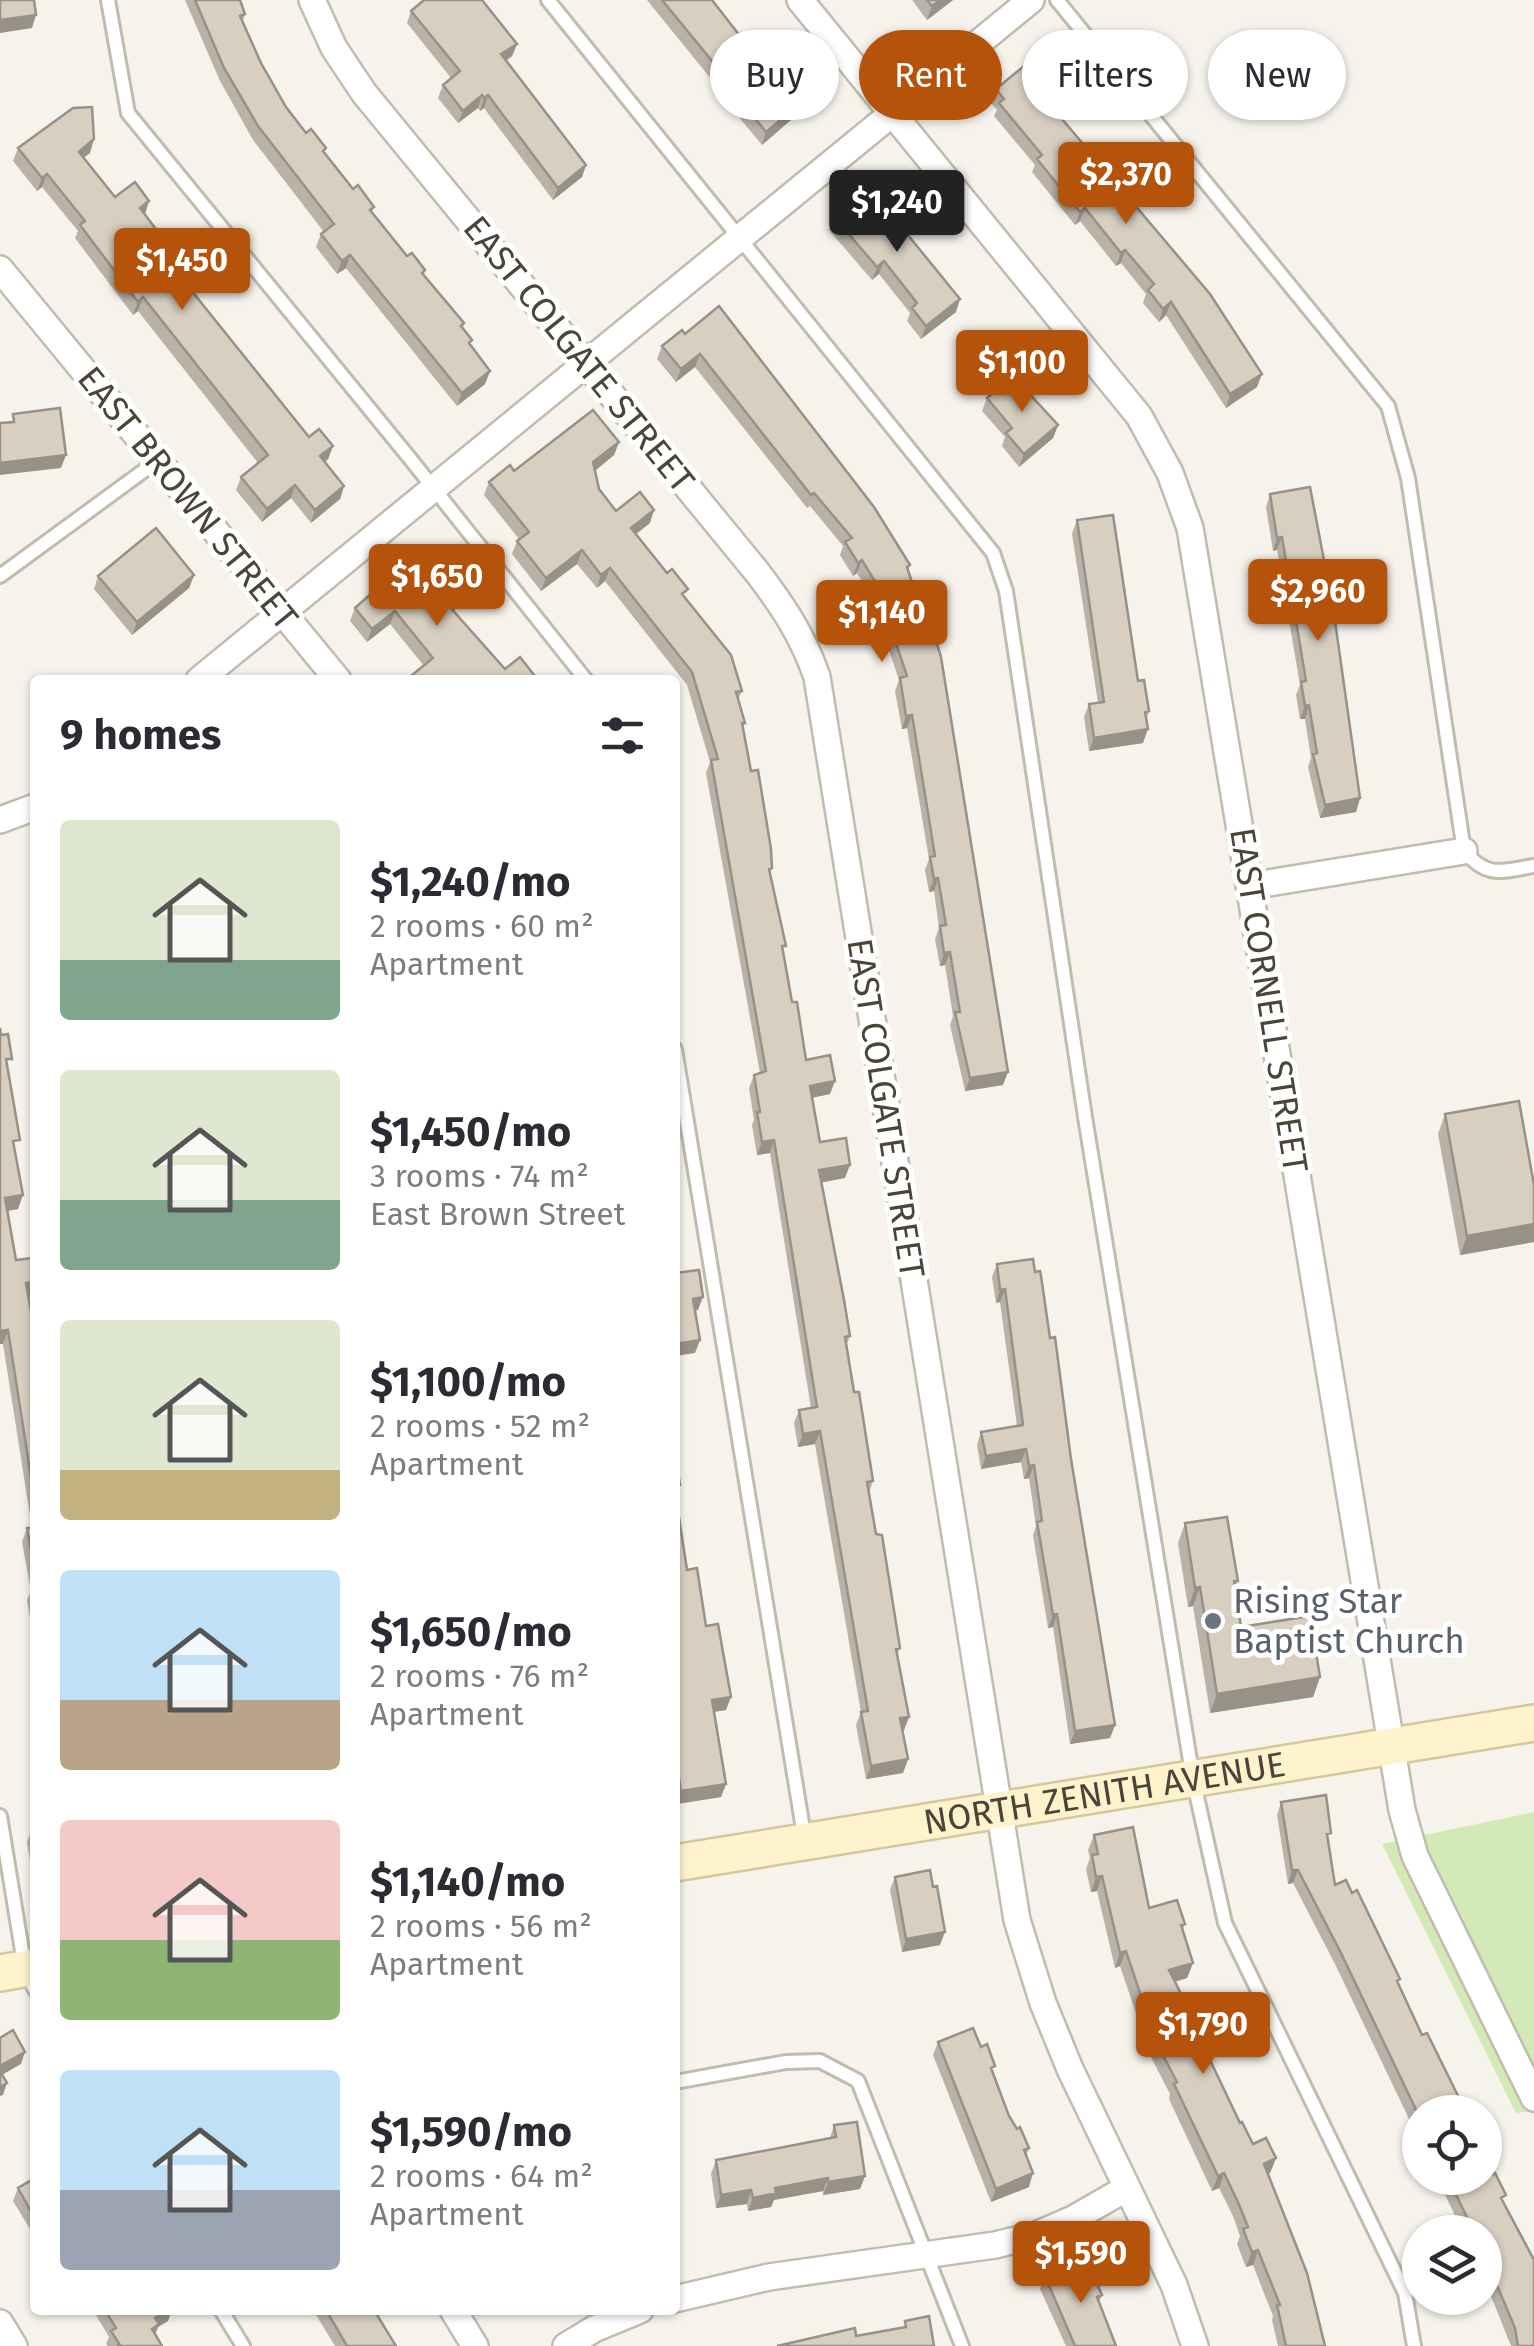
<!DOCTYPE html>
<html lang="en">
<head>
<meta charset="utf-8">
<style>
  :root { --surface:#fff; --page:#f7f7f7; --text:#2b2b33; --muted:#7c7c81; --accent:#b45309 }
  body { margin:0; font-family:"Fira Sans",sans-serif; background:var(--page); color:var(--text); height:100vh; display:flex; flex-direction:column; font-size:38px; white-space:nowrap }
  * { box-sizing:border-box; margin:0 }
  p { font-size:32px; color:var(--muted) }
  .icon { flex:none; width:55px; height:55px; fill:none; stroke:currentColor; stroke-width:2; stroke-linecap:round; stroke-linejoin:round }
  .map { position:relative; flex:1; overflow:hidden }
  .sheet { position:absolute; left:30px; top:675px; width:650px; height:1640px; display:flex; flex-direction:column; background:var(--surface); border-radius:10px; box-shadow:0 2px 8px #0004 }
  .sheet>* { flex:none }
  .hud { position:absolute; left:710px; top:30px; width:672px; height:90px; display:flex; gap:20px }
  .tools { position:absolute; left:1402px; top:2095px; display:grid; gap:20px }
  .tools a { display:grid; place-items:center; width:100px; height:100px; border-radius:50%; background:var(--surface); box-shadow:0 2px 8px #0004; font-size:50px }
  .price { position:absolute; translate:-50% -85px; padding:0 22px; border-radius:10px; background:var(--accent); color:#fff; font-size:32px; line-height:65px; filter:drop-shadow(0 2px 5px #0008) }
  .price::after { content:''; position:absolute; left:50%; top:60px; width:30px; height:22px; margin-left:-15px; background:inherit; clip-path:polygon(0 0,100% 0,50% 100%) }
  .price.active { background:#222; color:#fff }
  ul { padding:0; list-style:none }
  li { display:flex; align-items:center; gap:30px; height:250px; padding:0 30px }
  li span { display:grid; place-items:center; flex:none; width:280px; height:200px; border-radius:10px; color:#555 }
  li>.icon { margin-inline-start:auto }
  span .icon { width:120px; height:120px; fill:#fffc; stroke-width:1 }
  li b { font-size:42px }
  h2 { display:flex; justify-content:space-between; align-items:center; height:120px; padding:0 30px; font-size:42px }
  .chip { padding:0 35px; border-radius:45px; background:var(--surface); box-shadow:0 2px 8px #0004; font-size:35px; line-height:90px }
  .chip.active { background:var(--accent); color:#fff }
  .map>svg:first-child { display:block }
</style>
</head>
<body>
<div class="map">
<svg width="1534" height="2346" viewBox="0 0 1534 2346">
  <rect width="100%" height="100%" fill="#f6f3ec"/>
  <path fill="#d2eab5" d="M1534 1812V2111L1516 2113 1382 1844Z"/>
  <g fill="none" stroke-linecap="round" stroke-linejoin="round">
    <g stroke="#c2bbae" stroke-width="18">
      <path id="lane" d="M108 0 128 113 412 461 586 680
        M548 0 993 553 1006 591 1085 1117 1193 1779 1225 1923 1405 2293 1414 2346
        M1057 0 1388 406 1408 478 1464 851C1488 879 1501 871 1534 866
        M0 576 157 461
        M675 1049 805 1841
        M0 1816 25 1969 35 1990
        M675 2082 786 2062 820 2061 858 2081 962 2346
        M221 2310 243 2346"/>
    </g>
    <g stroke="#c2bbae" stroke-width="30">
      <path id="street" d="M312 0 334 48 364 93 757 572C783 606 803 636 817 677L1017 1920 1043 2003 1070 2069 1174 2285 1195 2346
        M800 0 1139 416 1170 473 1190 528 1402 1810 1415 1856 1534 2098
        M0 269 338 680
        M199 680 1031 0
        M0 820 35 807
        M1250 886 1464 851
        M675 2299 769 2277 995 2245 1036 2235 1073 2219 1127 2188
        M453 2310 475 2346
        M0 2323 14 2346
        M566 2346 594 2329 640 2310"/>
    </g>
    <g stroke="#d6c79b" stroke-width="40">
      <g id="secondary">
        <path id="s1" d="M675 1863 1534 1723"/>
        <path d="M0 1973 35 1967"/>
      </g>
    </g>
    <use href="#lane" stroke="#fff" stroke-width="12"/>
    <use href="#street" stroke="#fff" stroke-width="25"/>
    <use href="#secondary" stroke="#fff3cd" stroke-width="35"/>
  </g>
  <path fill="#bab2a6" d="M185 0H240L245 14 243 21 261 63 286 107 306 133 326 148 324 153 353 189 374 207 372 212 407 256 425 270 424 275 464 323 463 328 472 340 470 346 490 371 485 384 457 406 346 268 337 274 316 247 321 234 324 232 253 140 220 81Z
    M647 0H712L779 86 792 119 762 145 719 93 720 90Z
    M912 0H953L927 20Z
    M411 11 517 44 512 56 506 61 586 165 582 177 553 200 484 108 480 111 478 108 458 123 438 98 443 85 451 78 407 23Z
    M996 89 1064 121 1257 387 1226 408 1166 315 1159 322 1143 303 1146 294 1121 263 1116 266 1080 221 1075 225 1032 172 1035 165 994 116 997 110 991 103Z
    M18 148 90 153 83 157 115 197 144 214 150 240 309 437 333 446 328 459 325 462 344 486 340 499 311 523 291 498 262 522 236 490 241 477 258 463 138 311 133 315 75 238 78 231 42 187 37 191 13 161Z
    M834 217 956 312 921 339 907 321 910 313 879 274 872 280 829 230Z
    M682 330 910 565 908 571 1003 1085 965 1091 950 1025 953 1016 945 965 940 966 935 939 939 928 934 891 929 892 925 870 929 859 907 728 902 729 895 691 899 680 871 596 857 573 853 576 840 555 843 546 810 506 807 508 695 367 676 382 657 359 662 346Z
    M987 398 1058 425 1053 438 1019 467 1002 446 1005 437 982 411Z
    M619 442 614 455 595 470 599 489 616 511 650 523 636 534 685 598 742 691 738 700 745 723 743 728 751 771 772 868 770 873 792 1002 806 1060 830 1094 812 1098 820 1142 845 1178 821 1182 850 1336 846 1346 854 1392 873 1481 869 1493 900 1648 897 1655 909 1717 904 1730H902L908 1759 903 1773 866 1779 856 1725 861 1712 815 1444 798 1447 794 1423 799 1410 811 1408 770 1153 757 1155 752 1125 754 1120 749 1088 754 1075 760 1073 706 773 710 762 687 685 605 581 597 588 577 564 541 591 512 554 517 541 519 539 484 495 489 482 514 471Z
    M1270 494 1360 798 1356 812 1320 818 1308 767 1311 758 1305 719H1300L1296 695 1300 685 1277 550 1273 551 1266 507Z
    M1077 520 1149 711 1146 721 1143 743 1089 751 1084 717 1089 704 1098 703 1072 534Z
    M194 575 189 588 132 635 94 589 98 576Z
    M460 597 454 611 505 669 538 680H410L411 676 424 666 390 624 367 642 350 621 355 608Z
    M8 1069 18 1209 7 1211 16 1260 35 1272V1287L32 1296H29L35 1334V1648L27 1600 31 1591 22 1542 27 1528H32L3 1344Z
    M1445 1114 1534 1242 1460 1255 1438 1134Z
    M997 1264 1035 1272 1050 1338 1115 1725 1110 1738 1070 1744 1053 1627 1048 1628 1033 1535 1036 1526 1029 1478 1024 1479 1021 1462 981 1469 977 1445 981 1432 1017 1426 1000 1302 996 1303 992 1277Z
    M675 1454 676 1496 687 1570 706 1626 726 1710 714 1712 726 1784 721 1797 677 1804 675 1794Z
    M1185 1523 1238 1581 1235 1587 1241 1627 1320 1677 1313 1697 1210 1713 1193 1606 1188 1607 1178 1543Z
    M35 1669V1702L31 1679Z
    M1281 1802 1328 1841 1335 1885 1398 1985 1420 2112V2142L1335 1964 1293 1883 1288 1884 1277 1815Z
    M35 1827V1877L33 1878 27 1842 32 1828Z
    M1094 1835 1149 1908 1185 1924 1183 1929 1193 1963 1187 1978 1175 1982 1240 2123 1253 2144 1276 2158 1270 2173 1268 2174 1325 2346H1278L1272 2320 1273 2316 1253 2265 1246 2267 1237 2244 1240 2236 1233 2216 1219 2188 1212 2191 1169 2099 1170 2094 1138 2032 1140 2025 1120 1966 1115 1968 1097 1891 1091 1892 1086 1869 1090 1858 1088 1850Z
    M895 1877 933 1887 940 1945 902 1952 890 1890Z
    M938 2042 993 2072 1009 2116 1029 2148 1026 2156 1029 2187 991 2202 933 2055Z
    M834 2125 865 2176 860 2189 823 2195V2191L774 2200 771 2207 748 2211 747 2204 716 2208 711 2174 716 2160 830 2138Z
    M35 2178V2226L30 2229 13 2201 18 2188Z
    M1437 2178H1485L1503 2202 1534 2346H1511L1485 2281V2232H1463Z
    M1087 2275 1102 2295 1099 2302 1116 2346H1066L1040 2289 1045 2276Z
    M93 2310H172L168 2321 158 2327 155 2335 162 2346H108L106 2344 109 2337Z
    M313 2310H374L396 2346H335Z"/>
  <path fill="#979187" d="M940 0H953L927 20 932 6Z
    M36 15 32 28 0 33V20Z
    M517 44 512 56 496 67 501 54Z
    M482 95 478 108 458 123 463 111Z
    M488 95 484 108 480 111 484 98Z
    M797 106 792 119 762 145 766 132Z
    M94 139 90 153 74 165 79 152Z
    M586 165 582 177 553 200 558 188Z
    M47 174 42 187 37 191 42 178Z
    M149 201 145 214 140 208Z
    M1085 208 1080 221 1075 225 1080 212Z
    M1125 250 1121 263 1116 266 1121 253Z
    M350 255 346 268 337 274 342 261Z
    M884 261 879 274 872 280 877 267Z
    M143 297 138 311 133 315 138 302Z
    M960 299 956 312 921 339 926 326Z
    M1171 302 1166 315 1159 322 1163 309Z
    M700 354 695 367 676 382 681 369Z
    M490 371 485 384 457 406 462 393Z
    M1262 374 1257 387 1226 408 1230 394Z
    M1058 425 1053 438 1019 467 1024 454Z
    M619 442 614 455 589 476 593 462Z
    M333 446 328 459 316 469 320 456Z
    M66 455 61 468 0 475V463Z
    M295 485 291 498 262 522 267 509Z
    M344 486 340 499 311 523 315 510Z
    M654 510 650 523 627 541 631 528Z
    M1282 537 1277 550 1273 551 1277 538Z
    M582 550 577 564 541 591 546 578Z
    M862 560 857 573 853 576 858 563Z
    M610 568 605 581 597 588 601 575Z
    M194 575 189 588 132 635 137 622Z
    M460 597 455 610 444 619 449 606Z
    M395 611 390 624 367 642 372 629Z
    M1309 705 1305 719H1300L1305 706Z
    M912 715 907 728 902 729 906 716Z
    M1148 729 1143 743 1089 751 1094 738Z
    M1360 798 1356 812 1320 818 1325 805Z
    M938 878 934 891 929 892 934 879Z
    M950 952 945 965 940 966 944 953Z
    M1008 1072 1003 1085 965 1091 970 1078Z
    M835 1081 830 1094 805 1099 810 1086Z
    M774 1140 770 1153 757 1155 762 1142Z
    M850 1165 845 1178 814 1184 819 1170Z
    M23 1195 18 1209 0 1212 5 1198Z
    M1534 1224V1242L1460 1255 1467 1236Z
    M35 1282 32 1296 21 1297 26 1283Z
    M1005 1289 1000 1302 996 1303 1000 1290Z
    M703 1297 698 1310 688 1312 693 1299Z
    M8 1330 3 1344H0V1331Z
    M700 1340 695 1353 675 1356V1344Z
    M820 1431 815 1444 798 1447 803 1434Z
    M1026 1449 1021 1462 981 1469 986 1456Z
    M1034 1465 1029 1478 1024 1479 1029 1466Z
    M1200 1587 1193 1606 1188 1607 1195 1588Z
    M1057 1614 1053 1627 1048 1628 1053 1615Z
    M1320 1677 1313 1697 1210 1713 1217 1694Z
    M731 1697 726 1710 707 1713 712 1700Z
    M909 1717 904 1730 895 1731 900 1718Z
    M1115 1725 1110 1738 1070 1744 1075 1731Z
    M908 1759 903 1773 866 1779 871 1766Z
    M726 1784 721 1797 677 1804 681 1791Z
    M1292 1870H1298L1293 1883 1288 1884Z
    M1102 1876 1097 1891 1091 1892 1096 1877Z
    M945 1932 940 1945 902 1952 906 1939Z
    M1126 1951 1120 1966 1115 1968 1120 1953Z
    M1193 1963 1187 1978 1163 1985 1169 1970Z
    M25 2052 21 2064 0 2076V2066Z
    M7 2083 3 2095 0 2096V2087Z
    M1276 2158 1270 2173 1259 2179 1264 2164Z
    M1033 2173 1029 2187 991 2202 996 2189Z
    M1224 2173 1219 2188 1212 2191 1218 2176Z
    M865 2176 860 2189 823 2195 828 2182Z
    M828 2178 823 2191 774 2200 771 2207 748 2211 753 2198 775 2188Z
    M751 2190 747 2204 716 2208 721 2195Z
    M1258 2250 1253 2265 1246 2267 1252 2252Z
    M170 2310H172L168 2321 158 2327 154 2337 147 2342 155 2318Z"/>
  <path fill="#d8cfc1" stroke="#979187" stroke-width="2.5" d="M0 0H34L36 15 0 20Z
    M195 0H240L245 14 240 16 261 63 286 107 306 133 311 129 326 148 323 151 353 189 358 185 374 207 370 210 407 256 412 253 425 270 422 273 464 323 461 326 472 340 469 343 490 371 462 393 350 255 342 261 321 234 334 224 258 126 224 68Z
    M424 0H482L517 44 501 54 586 165 558 188 488 95 484 98 482 95 463 111 443 85 460 71 411 11Z
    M662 0H712L754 54 757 52 781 80 778 84 797 106 766 132 724 80 726 78Z
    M927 0H940L932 6Z
    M1024 66 1065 116 1062 119 1210 294 1262 374 1230 394 1171 302 1163 309 1148 290 1154 284 1125 250 1121 253 1085 208 1080 212 1037 159 1042 155 999 103 1004 99 996 89Z
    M92 107 94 139 79 152 115 197 135 182 149 201 140 208 155 228 146 234 309 437 319 429 333 446 320 456 344 486 315 510 295 485 267 509 241 477 268 455 143 297 138 302 80 225 85 221 47 174 42 178 18 148 73 108Z
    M864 191 872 201 877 197 960 299 926 326 912 308 917 303 884 261 877 267 834 217Z
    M719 306 874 507 910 565 907 567 919 604 924 602 941 657 1008 1072 970 1078 955 1012H960L950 952 944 953 940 926 946 925 938 878 934 879 930 857 935 856 912 715 906 716 900 678 907 676 876 583 862 560 858 563 845 542 852 538 814 493 811 495 700 354 681 369 662 346 682 330 685 334Z
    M1013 376 1058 425 1024 454 1006 433 1012 428 987 398Z
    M60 408 66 455 0 463V423L14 422 13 414Z
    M593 410 619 442 593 462 599 489 616 511 640 492 654 510 631 528 667 573 672 569 688 589 682 594 731 655 742 691 736 692 745 723H742L751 771 758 770 771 849 772 868 769 869 786 946H782L792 1002H797L806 1060 830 1055 835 1081 810 1086 820 1142 846 1138 850 1165 819 1170 844 1300 850 1336 845 1337 854 1392H859L873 1481 867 1482 876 1534 882 1535 900 1648 896 1649 909 1717 900 1718 908 1759 871 1766 861 1712 868 1711 820 1431 803 1434 799 1410 817 1407 774 1140 762 1142 757 1112H760L754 1075 766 1071 711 760 718 759 692 672 610 568 601 575 582 550 546 578 517 541 529 532 489 482 510 465 514 471Z
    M1310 487 1333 607 1360 798 1325 805 1313 754 1317 753 1309 705 1305 706 1301 682 1306 681 1282 537 1277 538 1270 494Z
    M1113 515 1138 681 1144 680 1149 711 1145 712 1148 729 1094 738 1089 704 1104 702 1077 520Z
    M156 528 194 575 137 622 98 576Z
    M408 561 426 583 440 571 460 597 449 606 505 669 520 657 538 680H414L411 676 433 658 395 611 372 629 355 608Z
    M0 1028 1 1035 8 1034 12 1059H6L20 1140 13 1141 23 1195 5 1198 16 1260 33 1258 35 1272V1282L26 1283 35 1334V1503L8 1330 0 1331Z
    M1519 1101 1534 1185V1224L1467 1236 1445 1114Z
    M1033 1259 1035 1272 1040 1271 1041 1276 1050 1338 1055 1337 1071 1459 1115 1725 1075 1731 1057 1614 1053 1615 1037 1522 1042 1521 1034 1465 1029 1466 1026 1449 986 1456 981 1432 1023 1425 1005 1289 1000 1290 997 1264Z
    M699 1270 703 1297 693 1299 700 1340 675 1344V1273Z
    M675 1454 680 1485 675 1486Z
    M675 1491 687 1570 697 1568 706 1626 718 1624 731 1697 712 1700 726 1784 681 1791 675 1751Z
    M1227 1517 1238 1581H1234L1241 1627 1310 1616 1320 1677 1217 1694 1200 1587 1195 1588 1185 1523Z
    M35 1527V1573L27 1528Z
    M1326 1795 1331 1833 1327 1834 1335 1885 1346 1880 1352 1893 1357 1890 1400 1979 1397 1981 1422 2035 1427 2033 1466 2112H1420V2118L1340 1951 1298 1870H1292L1281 1802Z
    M1133 1827 1149 1908 1177 1900 1185 1924 1181 1925 1193 1963 1169 1970 1204 2039 1201 2041 1240 2123 1242 2122 1253 2144 1266 2138 1276 2158 1264 2164 1307 2273 1325 2346H1286L1277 2305H1280L1258 2250 1252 2252 1243 2229 1248 2227 1238 2202 1224 2173 1218 2176 1174 2084 1177 2082 1143 2017 1147 2014 1126 1951 1120 1953 1102 1876 1096 1877 1092 1855 1098 1854 1094 1835Z
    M930 1870 933 1887 937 1886 945 1932 906 1939 895 1877Z
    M973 2028 981 2047 987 2044 995 2066 991 2068 1009 2116 1017 2129 1020 2127 1029 2148 1024 2150 1033 2173 996 2189 938 2042Z
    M13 2030 25 2052 0 2066V2038Z
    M0 2071 7 2083 0 2087Z
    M857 2122 865 2176 828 2182V2178L775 2188 776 2193 753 2198 751 2190 721 2195 716 2160 836 2137 834 2125Z
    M1485 2163 1491 2175 1495 2173 1506 2195 1501 2198 1534 2260V2346H1518L1515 2328 1485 2257V2232H1474L1448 2178H1485Z
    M35 2178V2216L34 2217 18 2188Z
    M1081 2260 1087 2275 1092 2273 1102 2295 1097 2297 1116 2346H1075L1045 2276Z
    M105 2310H170L155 2318 159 2324 152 2329 162 2346H117L120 2345 111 2331 116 2328Z
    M326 2310H374L396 2346H347Z
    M929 2316 934 2346H777L855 2328 856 2336 906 2327 905 2321Z"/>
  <circle fill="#6b7280" stroke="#fff" stroke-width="4" cx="1213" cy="1621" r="10"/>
  <g text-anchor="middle" stroke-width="10" stroke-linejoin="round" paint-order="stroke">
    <g font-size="35" fill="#4b4439" stroke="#fff">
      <text transform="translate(579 354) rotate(51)" y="12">EAST COLGATE STREET</text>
      <text transform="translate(188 498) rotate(51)" y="12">EAST BROWN STREET</text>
      <text transform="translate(1269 1000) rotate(81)" y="12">EAST CORNELL STREET</text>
      <text transform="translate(886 1108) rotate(81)" y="12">EAST COLGATE STREET</text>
      <text dy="12" stroke="none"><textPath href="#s1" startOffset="435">NORTH ZENITH AVENUE</textPath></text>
    </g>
    <g font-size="35" fill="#5b616d" stroke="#fff" text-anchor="start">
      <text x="1233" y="1613">Rising Star<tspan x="1233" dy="40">Baptist Church</tspan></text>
    </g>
  </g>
</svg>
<div class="tools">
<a><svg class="icon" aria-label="locate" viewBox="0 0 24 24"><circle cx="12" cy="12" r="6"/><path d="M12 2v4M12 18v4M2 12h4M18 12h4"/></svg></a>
<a><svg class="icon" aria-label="layers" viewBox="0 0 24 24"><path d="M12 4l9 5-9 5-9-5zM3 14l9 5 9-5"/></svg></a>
</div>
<b class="price" style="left:1126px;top:227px">$2,370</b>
<b class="price active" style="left:897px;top:255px">$1,240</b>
<b class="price" style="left:182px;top:313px">$1,450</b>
<b class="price" style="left:1022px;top:415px">$1,100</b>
<b class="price" style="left:437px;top:629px">$1,650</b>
<b class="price" style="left:1318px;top:644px">$2,960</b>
<b class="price" style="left:882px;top:665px">$1,140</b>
<b class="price" style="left:1203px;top:2077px">$1,790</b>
<b class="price" style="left:1081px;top:2306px">$1,590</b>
<div class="hud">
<a class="chip">Buy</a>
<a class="chip active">Rent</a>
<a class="chip">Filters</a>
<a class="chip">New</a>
</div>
<section class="sheet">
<h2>9 homes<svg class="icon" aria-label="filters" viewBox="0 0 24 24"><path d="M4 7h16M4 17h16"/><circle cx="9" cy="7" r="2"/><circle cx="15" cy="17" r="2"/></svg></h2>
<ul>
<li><span style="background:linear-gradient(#dfe7d0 70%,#7fa58c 0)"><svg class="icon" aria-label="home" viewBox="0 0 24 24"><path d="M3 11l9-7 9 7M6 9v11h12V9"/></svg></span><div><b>$1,240/mo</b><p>2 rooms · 60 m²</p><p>Apartment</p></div></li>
<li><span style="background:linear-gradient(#dfe7d0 65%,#7fa58c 0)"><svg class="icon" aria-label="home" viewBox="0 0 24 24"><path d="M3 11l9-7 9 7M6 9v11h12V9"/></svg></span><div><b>$1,450/mo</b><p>3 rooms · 74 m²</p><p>East Brown Street</p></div></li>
<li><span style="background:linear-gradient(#dfe7d0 75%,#c2b280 0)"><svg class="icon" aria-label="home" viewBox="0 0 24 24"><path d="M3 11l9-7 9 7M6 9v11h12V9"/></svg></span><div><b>$1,100/mo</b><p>2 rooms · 52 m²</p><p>Apartment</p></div></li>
<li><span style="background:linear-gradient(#bfe0f5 65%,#b9a48a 0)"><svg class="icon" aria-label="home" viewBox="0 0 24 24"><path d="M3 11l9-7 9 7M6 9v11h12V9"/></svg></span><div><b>$1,650/mo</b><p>2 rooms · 76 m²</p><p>Apartment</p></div></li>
<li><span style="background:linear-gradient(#f6c9c9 60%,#8fb573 0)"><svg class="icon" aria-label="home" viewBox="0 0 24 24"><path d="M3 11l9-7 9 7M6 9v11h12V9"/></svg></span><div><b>$1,140/mo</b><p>2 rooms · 56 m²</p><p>Apartment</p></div></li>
<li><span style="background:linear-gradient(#bfe0f5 60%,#9aa5b1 0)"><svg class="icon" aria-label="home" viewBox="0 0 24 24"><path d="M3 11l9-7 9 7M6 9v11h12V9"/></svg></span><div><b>$1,590/mo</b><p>2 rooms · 64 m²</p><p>Apartment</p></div></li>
</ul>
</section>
</div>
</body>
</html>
